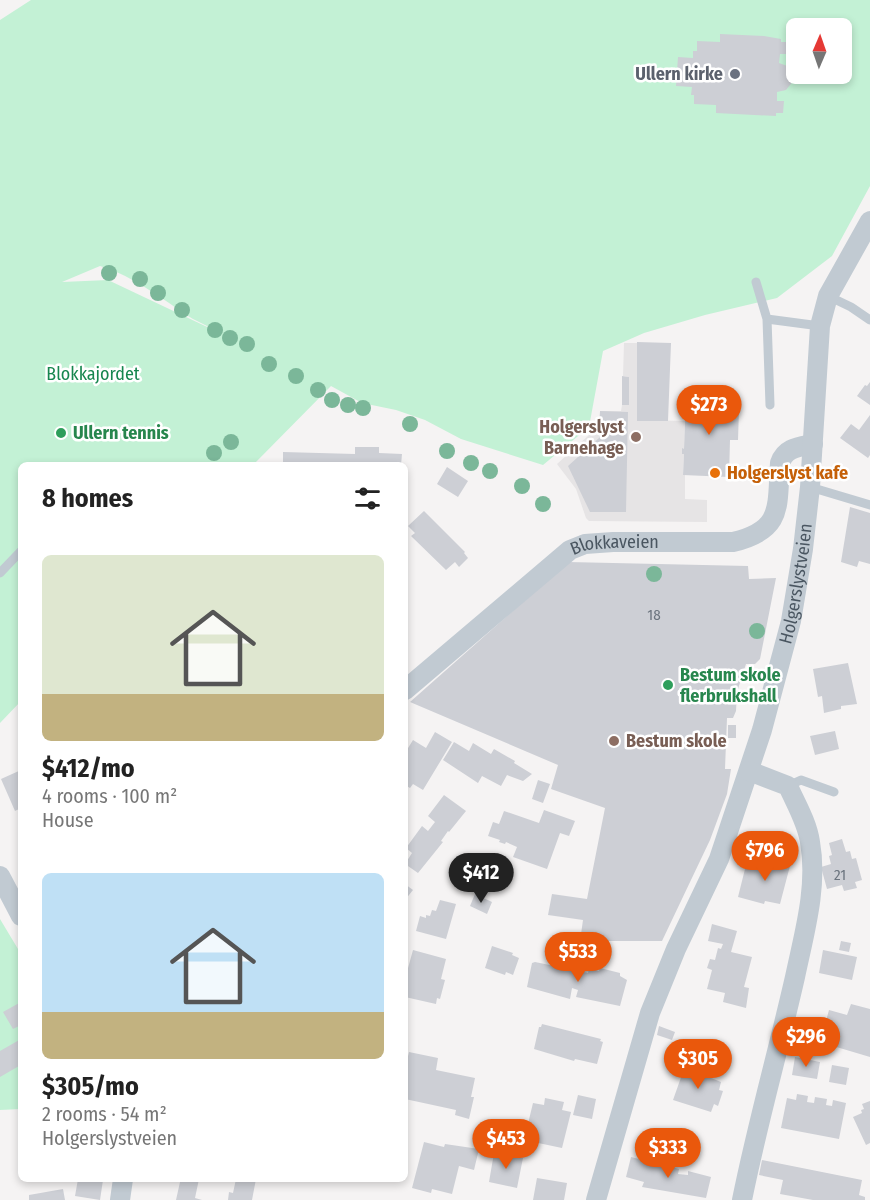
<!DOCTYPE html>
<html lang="en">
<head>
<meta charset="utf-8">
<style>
  :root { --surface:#fff; --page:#f2f2f2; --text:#222; --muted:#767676; --accent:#ea580c }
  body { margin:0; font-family:"Fira Sans Condensed",sans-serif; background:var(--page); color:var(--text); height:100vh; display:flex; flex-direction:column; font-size:22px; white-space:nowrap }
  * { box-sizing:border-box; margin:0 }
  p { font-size:20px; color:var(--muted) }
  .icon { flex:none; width:33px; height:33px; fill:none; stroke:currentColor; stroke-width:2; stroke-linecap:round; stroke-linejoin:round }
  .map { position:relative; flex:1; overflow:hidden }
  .details { position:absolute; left:18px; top:462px; width:390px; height:720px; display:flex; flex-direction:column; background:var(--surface); border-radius:9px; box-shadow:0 3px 9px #0003 }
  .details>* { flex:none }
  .needle { width:39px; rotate:2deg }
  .fabs { position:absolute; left:786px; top:18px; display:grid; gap:12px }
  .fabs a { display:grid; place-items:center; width:66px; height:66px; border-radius:9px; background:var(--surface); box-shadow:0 3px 9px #0003; font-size:30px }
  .price { position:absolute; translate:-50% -51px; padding:0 14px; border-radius:21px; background:var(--accent); color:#fff; font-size:20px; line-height:39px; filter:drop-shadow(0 2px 3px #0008) }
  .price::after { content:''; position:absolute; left:50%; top:36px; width:18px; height:14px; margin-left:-9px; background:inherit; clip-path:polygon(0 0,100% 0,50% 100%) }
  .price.active { background:#222; color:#fff }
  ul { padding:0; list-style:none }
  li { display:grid; align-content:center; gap:12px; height:318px; padding:0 24px }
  li span { display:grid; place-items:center; height:186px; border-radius:9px; color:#555 }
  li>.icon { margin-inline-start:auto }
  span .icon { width:108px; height:108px; fill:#fffc; stroke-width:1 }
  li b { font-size:26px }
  h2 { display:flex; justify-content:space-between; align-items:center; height:72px; padding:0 24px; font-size:26px }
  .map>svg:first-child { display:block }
</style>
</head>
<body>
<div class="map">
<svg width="870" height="1200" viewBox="0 0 870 1200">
  <rect width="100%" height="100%" fill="#f5f3f3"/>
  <path fill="#e6e4e5" d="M624 343H637V420L685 421 684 449H682V454H684L683 475H685V499L707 500V522L589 521 586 518 576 489 557 464 599 426 600 411H621L622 405H629V377L623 376Z"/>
  <path fill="#c3f1d5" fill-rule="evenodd" d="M31 0H870V186L832 256 777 298 705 315 644 333 603 351 589 427 543 465 461 439 425 420 396 410 362 403 331 386 253 465H21V701L0 723V20ZM796 28H842V74H796ZM100 266C134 276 163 300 193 319 202 324 213 328 222 334L108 280 62 282Z
    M0 919 21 954V1109L0 1110Z"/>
  <path fill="#cdcfd5" d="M720 34 764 36 781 39V42H787L786 54H780L779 63 790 67 793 73 794 80 786 90 777 92V101H784L783 113H776V116L716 113V105L694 104V95H691L692 87 676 86 678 57 693 58V51H697V41L720 42Z
    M637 342 671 343 668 421H637Z
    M622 376 629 377V405H622Z
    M870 382V405L857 396 865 385 867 386Z
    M686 396 731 397 730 410H739L738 440H730L729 477 683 475 684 454H682V448L684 449Z
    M600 411 628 412 626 512H590L568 466 599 438Z
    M870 415V455L868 458 840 438 851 424 859 430Z
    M355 447H379V453L402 454 401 465H283V452L355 454Z
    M447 467 468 481 458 497 437 484Z
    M850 507 870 513V564L859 561 857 567 841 562Z
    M424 511 465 552 464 553 468 558 459 567 455 562 446 570 411 536 415 533 408 526Z
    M568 562 748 566 749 579 776 578 760 659 755 664H746L737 692 736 711 733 718H727L725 769H731L727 794 710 840 662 941H580L583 920 548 915 552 894 587 899 605 808 551 789 558 765 410 702Z
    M848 663 857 704 841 706V709L824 713 822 696 818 697 813 669Z
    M728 725H736V738H728Z
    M835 731 839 749 815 755 810 736Z
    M435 732 452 742 423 790 413 784 410 788 405 785V753L413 740 426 748Z
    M454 742 469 751 473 743 491 754 494 749 515 761 514 763 532 774 523 781 507 775 501 786 482 776 478 783 443 760Z
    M21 770V808L15 811 1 779Z
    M538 780 550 784 543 803 532 799Z
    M444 795 466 811 449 832 448 831 441 841 443 842 418 873 405 864 412 853 406 848 422 826 428 831 435 822 428 816Z
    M544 810 575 821 569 836 560 833 547 869 513 857 517 847 506 842 505 844 499 842 500 840 488 836 493 822 499 824 504 811 539 823Z
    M773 833 789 838 787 847 793 849 790 859 768 853Z
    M842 839 846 852 850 851 852 859 856 858 862 880 855 882 857 888 844 891 842 885 827 889 821 867 831 864 829 856 832 855 829 843Z
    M770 856 791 862 780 904 765 901 764 904 738 897 746 865 766 870Z
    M456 869 482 878 478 890 452 880Z
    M405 884 413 890 405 900Z
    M475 894 492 902 487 914 470 906Z
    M440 900 456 904 446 939 416 931 420 916 426 918V915L430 916 432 910 436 911Z
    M712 924 737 931 731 952 752 957 744 987 749 988 746 1008 723 1002 725 993 707 989 712 970 707 968 710 959 715 960 718 948 721 949 723 944 708 941Z
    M841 941 851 943 849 952 839 950Z
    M492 946 513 953 512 955 519 958 513 975 506 972 505 975 485 968Z
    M413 950 446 959 441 979 445 980 440 999 437 998 436 1004 405 997V979Z
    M823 950 857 957 852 980 819 973Z
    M535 962 588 973 589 969 599 971 600 968 620 973V976L627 980 620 1006 576 997 578 990 572 988 570 999 527 987 532 963Z
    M21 1002V1025L13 1029 3 1012Z
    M851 1004 870 1009V1057L823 1043 829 1022 826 1021 829 1010 847 1015Z
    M542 1024 601 1039 600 1041 603 1042 597 1064 575 1059 574 1061 534 1049 539 1027H541Z
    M659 1026 675 1032 672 1040 657 1035Z
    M21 1039V1070L19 1066 0 1077V1051Z
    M409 1052 438 1058 436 1070 475 1078 471 1097H474L469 1119 455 1115 456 1110 405 1099V1069Z
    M795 1057 820 1062 817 1079 792 1075Z
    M832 1065 849 1068 846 1085 829 1082Z
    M684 1069 693 1072 694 1069 707 1073 706 1076 721 1082 719 1090 723 1091 718 1106 714 1104 711 1112 673 1100Z
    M797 1094 808 1096 807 1102 814 1103 815 1097 827 1099 826 1105 832 1106 833 1100 846 1103 839 1139 781 1128 787 1098 796 1100Z
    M578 1095 596 1099 592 1119 573 1115Z
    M545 1098 564 1102 562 1110 571 1112 562 1148 524 1140 533 1103 544 1105Z
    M870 1101V1143L866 1145 853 1117 862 1113 861 1110 864 1109 862 1104Z
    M424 1142 444 1147 445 1144 479 1149 474 1170 459 1166 452 1194 432 1189 431 1193 412 1188Z
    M494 1153 523 1158 517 1188 489 1182Z
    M631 1157 679 1169 678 1174 688 1175V1171L711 1177 706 1198 642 1187 644 1182 626 1177Z
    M762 1160 862 1180 859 1195 865 1197V1200H813L780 1194 783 1180 759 1175Z
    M537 1178 567 1183 564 1200H533Z
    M78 1179 103 1180 100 1200 75 1196Z
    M175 1179H199L195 1198 202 1200H176L180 1182 174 1181Z
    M236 1179H256L252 1200H228L229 1192 233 1193Z
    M63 1189 65 1200H29V1195Z"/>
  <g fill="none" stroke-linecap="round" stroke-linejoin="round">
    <path stroke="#c1cad2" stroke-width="9" d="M756 282 767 319 820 326
      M828 296 851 307 870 320
      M767 319 770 405
      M810 487 870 505
      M0 573 21 551
      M788 786 801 780 834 792"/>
    <g stroke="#c1cad2" stroke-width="20">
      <path id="s1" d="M405 690 570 550 585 544 613 542H733C783 530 777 508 780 463 785 448 798 447 813 444"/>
      <path d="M0 876 21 916"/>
      <path d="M120 1200 123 1179"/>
      <path id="s2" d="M596 1200 650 1013 676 949 719 859 762 730 791 621 803 549 810 487 820 326 828 296 870 221"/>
      <path d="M742 1200C757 1125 778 1052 795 977 804 934 818 887 810 842 807 822 796 804 788 786L749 771"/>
    </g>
  </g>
  <g fill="#7bb799">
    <circle cx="109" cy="273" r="8"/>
    <circle cx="140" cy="279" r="8"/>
    <circle cx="158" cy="293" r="8"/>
    <circle cx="182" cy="310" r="8"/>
    <circle cx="215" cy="330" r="8"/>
    <circle cx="230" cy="338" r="8"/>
    <circle cx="247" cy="344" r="8"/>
    <circle cx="269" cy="364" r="8"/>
    <circle cx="296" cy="376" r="8"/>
    <circle cx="318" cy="390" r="8"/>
    <circle cx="332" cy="400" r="8"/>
    <circle cx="348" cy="405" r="8"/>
    <circle cx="363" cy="408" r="8"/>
    <circle cx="410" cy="424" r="8"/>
    <circle cx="231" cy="442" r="8"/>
    <circle cx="447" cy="451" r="8"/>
    <circle cx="214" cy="453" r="8"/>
    <circle cx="471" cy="463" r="8"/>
    <circle cx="490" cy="471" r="8"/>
    <circle cx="522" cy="486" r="8"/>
    <circle cx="543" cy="504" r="8"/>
    <circle cx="654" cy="574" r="8"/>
    <circle cx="757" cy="631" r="8"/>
  </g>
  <circle fill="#6b7280" stroke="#fff" stroke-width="2" cx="735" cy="74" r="6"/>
  <g fill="#2e9e5b" stroke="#fff" stroke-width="2">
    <circle cx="61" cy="433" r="6"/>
    <circle cx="668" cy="685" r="6"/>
  </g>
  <g fill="#8d6e63" stroke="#fff" stroke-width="2">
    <circle cx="636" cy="437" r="6"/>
    <circle cx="614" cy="741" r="6"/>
  </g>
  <circle fill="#e8710a" stroke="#fff" stroke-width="2" cx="715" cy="473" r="6"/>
  <g text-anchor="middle" stroke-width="5" stroke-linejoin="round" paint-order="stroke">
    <g font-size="15" fill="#6b747e">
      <text x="654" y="620">18</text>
      <text x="840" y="880">21</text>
    </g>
    <g font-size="18" font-weight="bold" fill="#5b616d" stroke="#fff" text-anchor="end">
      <text x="723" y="80">Ullern kirke</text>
    </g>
    <g font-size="18" fill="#17864f" stroke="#fff">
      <text x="93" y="380">Blokkajordet</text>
    </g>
    <g font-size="18" font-weight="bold" fill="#785e54" stroke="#fff" text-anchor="end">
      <text x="624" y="433">Holgerslyst<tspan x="624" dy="21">Barnehage</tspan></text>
      <text x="626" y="747" text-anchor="start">Bestum skole</text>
    </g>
    <g font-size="18" font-weight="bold" fill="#27864d" stroke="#fff" text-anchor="start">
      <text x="73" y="439">Ullern tennis</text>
      <text x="680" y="681">Bestum skole<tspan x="680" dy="21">flerbrukshall</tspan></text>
    </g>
    <g font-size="18" font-weight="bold" fill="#c56008" stroke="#fff" text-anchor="start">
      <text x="727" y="479">Holgerslyst kafe</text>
    </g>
    <g font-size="18" fill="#4a5661" stroke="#fff">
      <text dy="6" stroke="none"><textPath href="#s1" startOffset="262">Blokkaveien</textPath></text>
      <text dy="6" stroke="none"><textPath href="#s2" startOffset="650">Holgerslystveien</textPath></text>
    </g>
  </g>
</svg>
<div class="fabs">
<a><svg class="needle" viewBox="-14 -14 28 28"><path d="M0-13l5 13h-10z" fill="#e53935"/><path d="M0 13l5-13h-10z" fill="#767676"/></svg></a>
</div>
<b class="price" style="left:709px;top:436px">$273</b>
<b class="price" style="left:765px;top:882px">$796</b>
<b class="price active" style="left:481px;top:904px">$412</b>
<b class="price" style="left:578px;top:983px">$533</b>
<b class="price" style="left:806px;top:1068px">$296</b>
<b class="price" style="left:698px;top:1090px">$305</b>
<b class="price" style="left:506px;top:1170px">$453</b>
<b class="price" style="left:668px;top:1179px">$333</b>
<section class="details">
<h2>8 homes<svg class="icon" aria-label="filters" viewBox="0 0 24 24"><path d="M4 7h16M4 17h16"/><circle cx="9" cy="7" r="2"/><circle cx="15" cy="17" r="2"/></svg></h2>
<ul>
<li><span style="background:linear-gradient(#dfe7d0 75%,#c2b280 0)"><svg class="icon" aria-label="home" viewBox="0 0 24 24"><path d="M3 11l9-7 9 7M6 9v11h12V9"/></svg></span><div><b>$412/mo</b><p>4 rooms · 100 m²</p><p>House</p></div></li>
<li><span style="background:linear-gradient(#bfe0f5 75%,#c2b280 0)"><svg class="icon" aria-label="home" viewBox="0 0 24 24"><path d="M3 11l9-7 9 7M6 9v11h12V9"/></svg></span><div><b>$305/mo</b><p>2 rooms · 54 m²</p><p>Holgerslystveien</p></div></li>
</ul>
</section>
</div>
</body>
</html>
